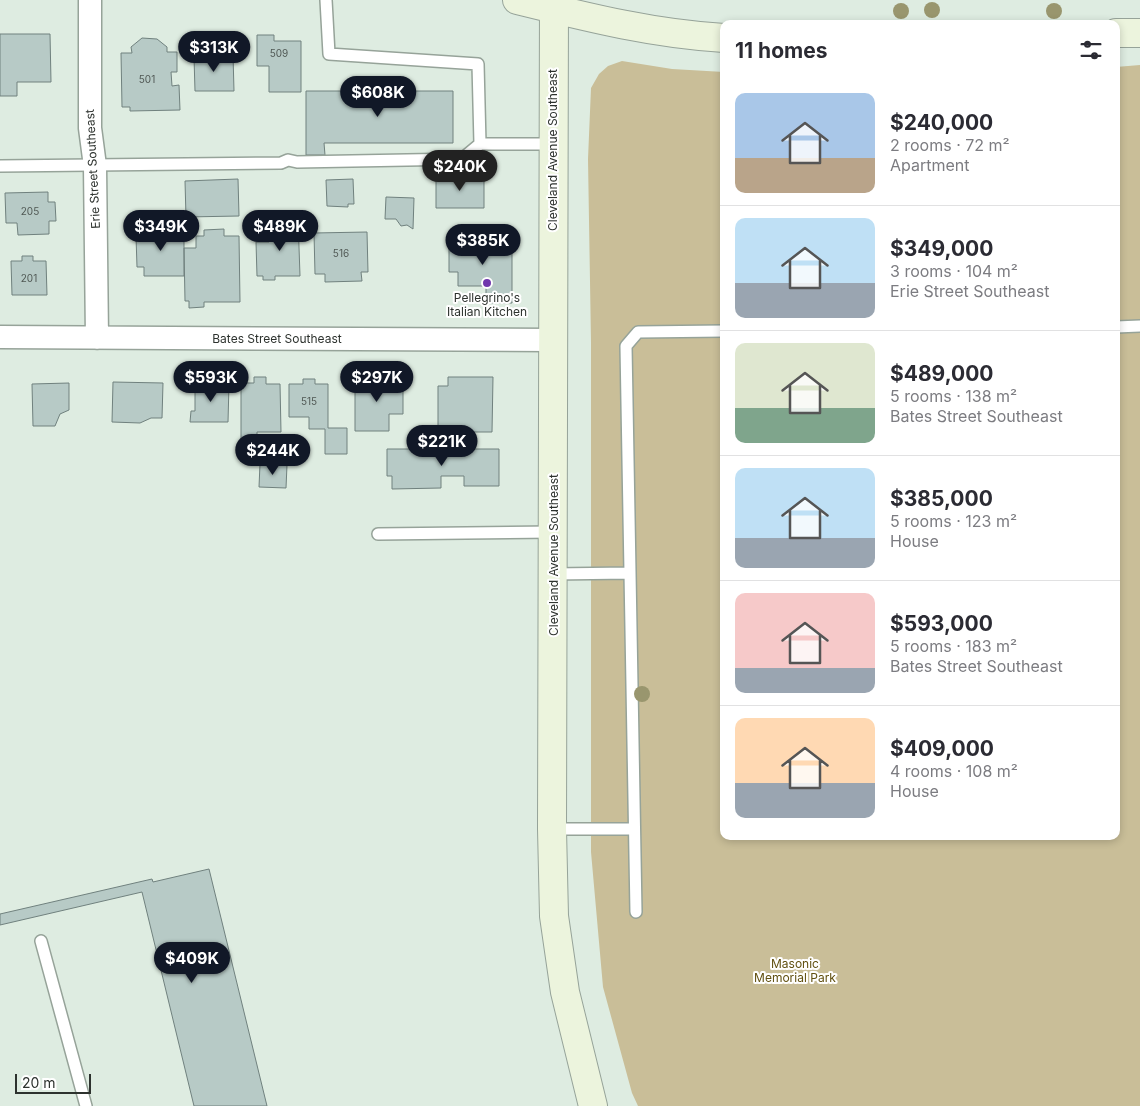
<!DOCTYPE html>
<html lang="en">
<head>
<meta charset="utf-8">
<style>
  :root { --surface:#fff; --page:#f2f2f3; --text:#2b2b33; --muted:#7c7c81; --line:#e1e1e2; --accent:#111827 }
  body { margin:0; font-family:Inter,sans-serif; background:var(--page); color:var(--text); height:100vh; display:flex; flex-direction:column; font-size:19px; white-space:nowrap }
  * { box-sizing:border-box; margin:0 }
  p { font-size:16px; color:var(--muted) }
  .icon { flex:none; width:28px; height:28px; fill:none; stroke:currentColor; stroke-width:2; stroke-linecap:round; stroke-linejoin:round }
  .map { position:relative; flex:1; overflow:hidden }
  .details { position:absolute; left:720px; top:20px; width:400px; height:820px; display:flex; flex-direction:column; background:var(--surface); border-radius:10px; box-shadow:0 2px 8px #0003 }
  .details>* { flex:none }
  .scale { position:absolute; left:15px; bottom:12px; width:76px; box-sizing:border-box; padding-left:5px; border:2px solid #2d322e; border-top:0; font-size:14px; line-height:18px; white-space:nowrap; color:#2d322e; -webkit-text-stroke:4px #fff; paint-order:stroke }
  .price { position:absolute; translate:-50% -42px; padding:0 11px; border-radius:18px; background:var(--accent); color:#fff; font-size:16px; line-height:32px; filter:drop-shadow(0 1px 2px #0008) }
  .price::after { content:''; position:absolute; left:50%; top:30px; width:15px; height:11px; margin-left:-8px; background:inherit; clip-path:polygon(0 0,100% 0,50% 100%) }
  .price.selected { background:#222; color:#fff }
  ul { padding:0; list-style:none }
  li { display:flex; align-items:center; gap:15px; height:125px; padding:0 15px }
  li+li { border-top:1px solid var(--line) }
  li span { display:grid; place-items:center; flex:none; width:140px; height:100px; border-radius:10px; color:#555 }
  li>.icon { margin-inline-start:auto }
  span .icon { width:60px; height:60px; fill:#fffc; stroke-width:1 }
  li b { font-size:21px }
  h2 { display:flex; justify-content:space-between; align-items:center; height:60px; padding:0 15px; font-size:21px }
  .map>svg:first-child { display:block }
</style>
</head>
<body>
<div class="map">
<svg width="1140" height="1106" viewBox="0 0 1140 1106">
  <rect width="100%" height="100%" fill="#deece1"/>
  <path fill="#c9be98" d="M622 61 672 69 724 72V836H1116V67L1140 65V1106H638L632 1093 603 987 591 852V342L588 159 591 88 599 74 608 66Z"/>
  <path fill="#b7cac6" stroke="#70817e" d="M0 34H50L51 82H17V96H0Z
    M257 35H274V41H301V92H269V66H257Z
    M142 38 157 39 167 47V52H177V72H171L172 86 179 85 180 110 130 111V107H122L121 53H132L131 47Z
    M233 55 234 91H195L194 57Z
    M306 91H453V143H324L325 155H306Z
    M436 176H484V208H436Z
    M238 179 239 216 186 217 185 181Z
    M353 179 354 204H348V207L327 206 326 180Z
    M48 192V202H55L56 221H49V234L18 235 17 223H6L5 193Z
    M386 197 414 198 413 229 407 225 401 226 396 219H385Z
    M282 218H298L300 276H275V280H263V276H257L256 242H269L268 227H282Z
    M143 228H184V276H144V267H137L136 236H143Z
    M224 229V236H239L240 302H204V307L189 308V301H185L184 248H196V236H204V230Z
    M367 232 368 272H361L362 281 325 282V274H315L314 233Z
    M455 235 487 237V242H512V303H486V286H458V272H449V238H455Z
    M22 256H33V261H46L47 295H12L11 261H22Z
    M254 377H266V384H280L281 432H257V452L241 453V383H254Z
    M448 377H493L492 432H467V438H440V431H438V386H448Z
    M303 379H315V384H328V428H347V454H325V429H309V417H289V384H303Z
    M355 379H403V414H389V431H355Z
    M113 382 163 383 162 418H151L140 423 112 422Z
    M69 383V410L60 414 55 426H33L32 384Z
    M195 384H229L228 422H190L191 411H195Z
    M387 449H499V486H464V476H441V488L392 489V476H387Z
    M260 464 287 465 286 488 259 487Z
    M209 869 267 1106H194L142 892 0 925V914L152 879 153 882Z"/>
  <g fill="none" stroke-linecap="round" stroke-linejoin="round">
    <g stroke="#96a399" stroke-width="14">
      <path id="lane" d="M326 0 329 54 478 64 480 144H553
        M0 166 281 163 288 160 297 162 462 159 480 144
        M1116 327 1140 326
        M378 534 553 532
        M553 574 630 573
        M552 829H634
        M636 912 626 346 638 332 724 331
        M41 941 86 1106"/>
    </g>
    <g stroke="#96a399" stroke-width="25">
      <path id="street" d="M90 0V128L95 166 97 338
        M0 337 553 340"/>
    </g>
    <g stroke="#96a399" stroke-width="30">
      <path id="secondary" d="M517 0C586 17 653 34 724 38
        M554 0 552 829 554 916 565 992 593 1106
        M1116 33H1140"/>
    </g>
    <use href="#lane" stroke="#fff" stroke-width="11"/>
    <use href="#street" stroke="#fff" stroke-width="22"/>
    <use href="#secondary" stroke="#ecf4dd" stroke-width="28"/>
  </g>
  <g fill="#99966e">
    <circle cx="932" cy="10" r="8"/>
    <circle cx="901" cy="11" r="8"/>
    <circle cx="1054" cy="11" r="8"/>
    <circle cx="642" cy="694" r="8"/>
  </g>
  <circle fill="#7137ad" stroke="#fff" stroke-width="2" cx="487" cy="283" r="5"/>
  <g text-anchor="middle" stroke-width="4" stroke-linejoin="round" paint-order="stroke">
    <g font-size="10" fill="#505854">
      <text x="279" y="57">509</text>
      <text x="147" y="83">501</text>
      <text x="30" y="215">205</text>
      <text x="341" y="257">516</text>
      <text x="29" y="282">201</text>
      <text x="309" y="405">515</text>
    </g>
    <g font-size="12" fill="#2d322e" stroke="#fff">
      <text transform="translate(553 150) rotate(-90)" y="4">Cleveland Avenue Southeast</text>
      <text transform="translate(93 169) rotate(-93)" y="4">Erie Street Southeast</text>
      <text x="277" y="343">Bates Street Southeast</text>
      <text transform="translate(554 555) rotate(-90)" y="4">Cleveland Avenue Southeast</text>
    </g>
    <g font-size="12" fill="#2d322e" stroke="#fff">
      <text x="487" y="302">Pellegrino's<tspan x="487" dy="14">Italian Kitchen</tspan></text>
    </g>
    <g font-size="12" fill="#615010" stroke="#fff">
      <text x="795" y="968">Masonic<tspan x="795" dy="14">Memorial Park</tspan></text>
    </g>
  </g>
</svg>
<div class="scale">20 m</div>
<b class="price" style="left:214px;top:73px">$313K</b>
<b class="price" style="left:378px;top:118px">$608K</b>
<b class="price selected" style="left:460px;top:192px">$240K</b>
<b class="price" style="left:161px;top:252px">$349K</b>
<b class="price" style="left:280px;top:252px">$489K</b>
<b class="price" style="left:483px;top:266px">$385K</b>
<b class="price" style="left:211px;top:403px">$593K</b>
<b class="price" style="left:377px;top:403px">$297K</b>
<b class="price" style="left:442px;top:467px">$221K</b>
<b class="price" style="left:273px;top:476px">$244K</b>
<b class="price" style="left:192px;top:984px">$409K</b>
<section class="details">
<h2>11 homes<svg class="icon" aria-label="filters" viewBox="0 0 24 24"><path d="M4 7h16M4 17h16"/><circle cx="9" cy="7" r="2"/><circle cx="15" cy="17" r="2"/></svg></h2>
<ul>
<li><span style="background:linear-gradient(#a9c7e8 65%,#b9a48a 0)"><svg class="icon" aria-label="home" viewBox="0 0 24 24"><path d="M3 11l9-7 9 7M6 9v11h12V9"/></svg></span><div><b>$240,000</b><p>2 rooms · 72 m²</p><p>Apartment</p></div></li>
<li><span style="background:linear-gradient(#bfe0f5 65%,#9aa5b1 0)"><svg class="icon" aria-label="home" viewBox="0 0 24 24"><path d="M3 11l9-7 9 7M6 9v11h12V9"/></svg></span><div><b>$349,000</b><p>3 rooms · 104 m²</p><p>Erie Street Southeast</p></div></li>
<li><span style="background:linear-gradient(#dfe7d0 65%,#7fa58c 0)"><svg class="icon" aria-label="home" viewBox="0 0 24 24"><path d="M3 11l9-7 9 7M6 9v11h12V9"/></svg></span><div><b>$489,000</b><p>5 rooms · 138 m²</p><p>Bates Street Southeast</p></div></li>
<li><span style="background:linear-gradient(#bfe0f5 70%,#9aa5b1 0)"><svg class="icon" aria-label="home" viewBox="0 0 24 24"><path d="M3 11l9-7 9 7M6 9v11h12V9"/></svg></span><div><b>$385,000</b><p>5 rooms · 123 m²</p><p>House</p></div></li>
<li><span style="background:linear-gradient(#f6c9c9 75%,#9aa5b1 0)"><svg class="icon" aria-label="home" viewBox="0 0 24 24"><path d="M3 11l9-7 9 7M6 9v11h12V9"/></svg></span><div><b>$593,000</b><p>5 rooms · 183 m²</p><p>Bates Street Southeast</p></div></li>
<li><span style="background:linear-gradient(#ffd9b3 65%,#9aa5b1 0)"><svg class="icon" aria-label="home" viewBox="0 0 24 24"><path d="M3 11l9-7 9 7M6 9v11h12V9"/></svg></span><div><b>$409,000</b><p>4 rooms · 108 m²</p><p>House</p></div></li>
</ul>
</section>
</div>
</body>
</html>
